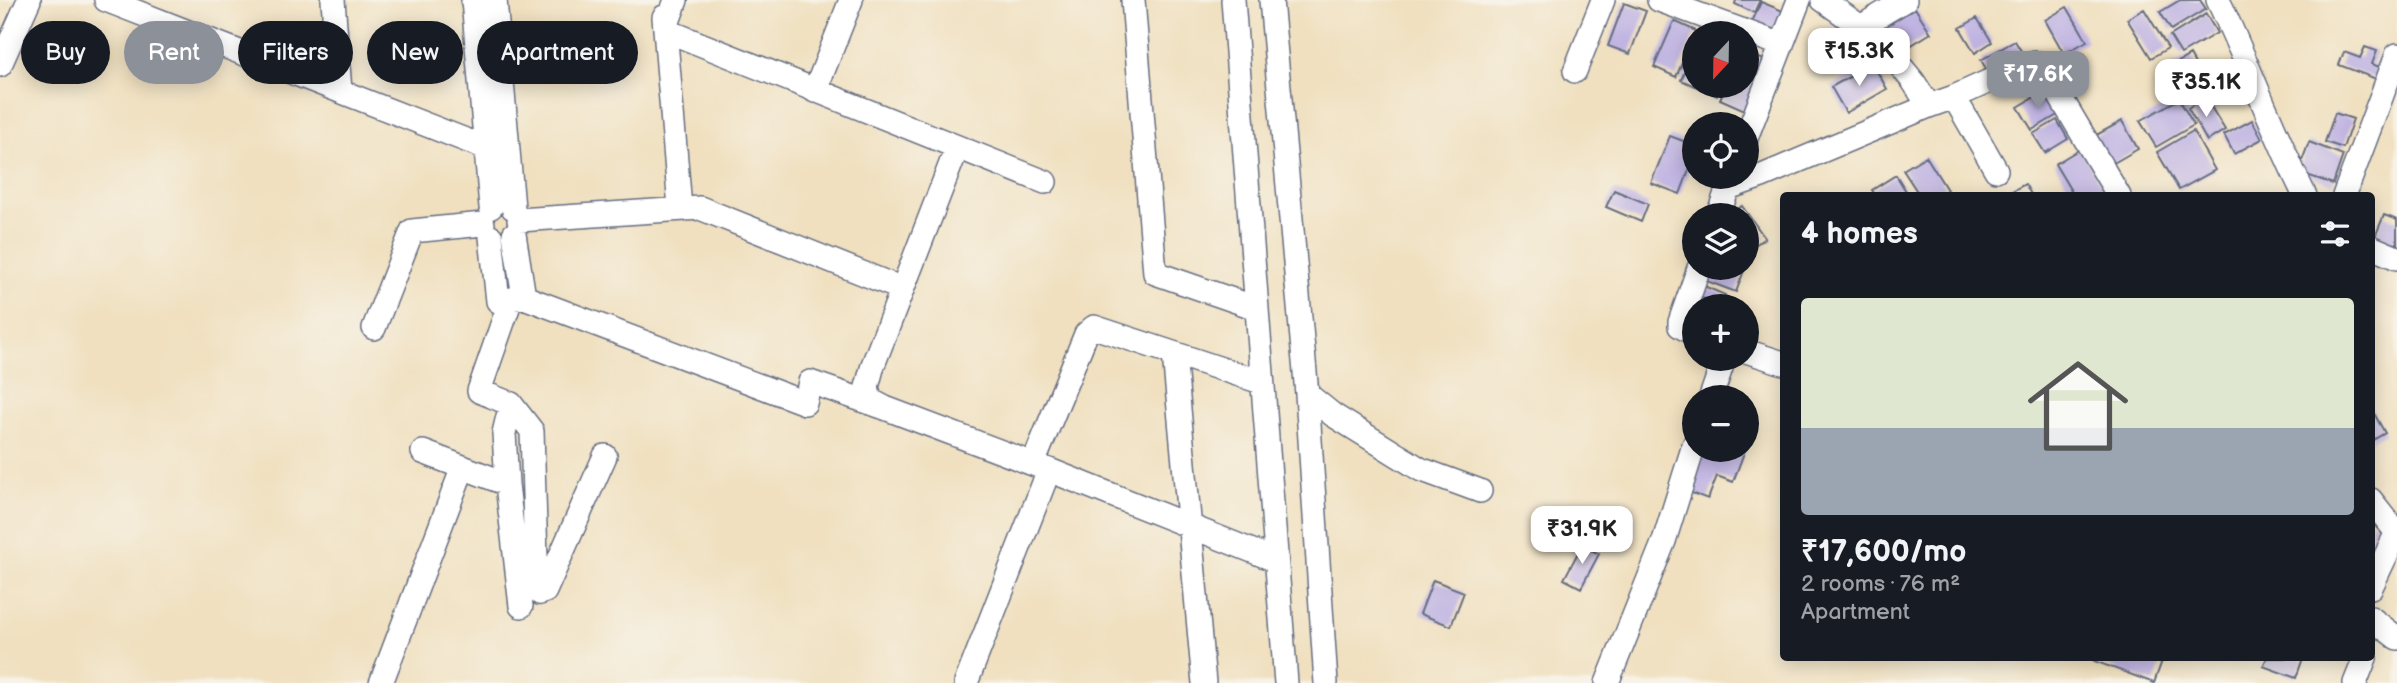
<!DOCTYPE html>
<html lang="en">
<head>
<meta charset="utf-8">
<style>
  :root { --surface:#171b24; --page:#20242c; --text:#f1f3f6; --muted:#9ea1a6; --line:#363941; --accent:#8c9099 }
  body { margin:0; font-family:"Balsamiq Sans",sans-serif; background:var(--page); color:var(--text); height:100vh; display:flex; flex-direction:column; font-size:26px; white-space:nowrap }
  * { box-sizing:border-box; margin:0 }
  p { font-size:23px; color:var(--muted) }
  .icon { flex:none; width:38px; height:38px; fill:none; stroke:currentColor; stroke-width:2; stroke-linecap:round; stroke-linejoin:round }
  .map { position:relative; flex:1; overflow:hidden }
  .drawer { position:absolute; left:1780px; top:192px; width:595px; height:469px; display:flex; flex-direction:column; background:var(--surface); border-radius:7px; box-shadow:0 4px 18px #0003 }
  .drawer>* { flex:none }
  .guide { position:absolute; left:21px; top:21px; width:665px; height:63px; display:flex; gap:14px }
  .needle { width:46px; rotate:202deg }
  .controls { position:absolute; left:1682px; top:21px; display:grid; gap:14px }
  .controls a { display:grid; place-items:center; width:77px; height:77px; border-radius:50%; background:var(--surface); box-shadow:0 4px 18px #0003; font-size:35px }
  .price { position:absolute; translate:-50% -60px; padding:0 16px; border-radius:14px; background:#fff; color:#222; font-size:23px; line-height:46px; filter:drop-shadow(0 2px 4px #0008) }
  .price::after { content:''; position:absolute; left:50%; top:42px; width:21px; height:16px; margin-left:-10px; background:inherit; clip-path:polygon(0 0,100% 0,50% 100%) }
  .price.current { background:var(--accent); color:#fff }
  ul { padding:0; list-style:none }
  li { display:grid; align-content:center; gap:14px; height:371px; padding:0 21px }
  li+li { border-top:2px solid var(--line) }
  li span { display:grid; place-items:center; height:217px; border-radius:7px; color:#555 }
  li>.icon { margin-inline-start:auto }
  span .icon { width:126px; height:126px; fill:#fffc; stroke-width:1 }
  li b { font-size:30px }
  h2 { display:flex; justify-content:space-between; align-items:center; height:84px; padding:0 21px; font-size:30px }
  .pill { padding:0 24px; border-radius:32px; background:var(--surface); box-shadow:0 4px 18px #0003; font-size:24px; line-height:63px }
  .pill.current { background:var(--accent); color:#fff }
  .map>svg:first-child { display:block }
</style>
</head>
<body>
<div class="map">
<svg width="2397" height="683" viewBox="0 0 2397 683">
  <rect width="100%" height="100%" fill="#f7f3e8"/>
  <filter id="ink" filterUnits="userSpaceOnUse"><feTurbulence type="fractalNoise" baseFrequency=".0143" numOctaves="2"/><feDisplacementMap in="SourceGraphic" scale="14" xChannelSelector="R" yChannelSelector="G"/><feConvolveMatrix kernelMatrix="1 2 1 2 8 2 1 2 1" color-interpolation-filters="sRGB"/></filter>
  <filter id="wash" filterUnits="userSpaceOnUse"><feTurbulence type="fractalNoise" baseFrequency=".00686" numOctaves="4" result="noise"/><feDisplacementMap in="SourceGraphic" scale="28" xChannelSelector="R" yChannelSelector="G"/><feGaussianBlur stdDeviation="1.57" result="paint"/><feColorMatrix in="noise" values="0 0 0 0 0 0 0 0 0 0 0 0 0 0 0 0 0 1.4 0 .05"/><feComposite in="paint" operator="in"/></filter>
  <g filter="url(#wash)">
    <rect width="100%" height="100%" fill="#f0e0c0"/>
    <g id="blocks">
      <path fill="#bfb3e2" d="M1736 0H1760L1754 13 1735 4Z
        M2180 0H2200L2206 9 2171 30 2160 12Z
        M1761 2 1790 14 1780 32 1752 22Z
        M1624 3 1646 11 1630 54 1608 46Z
        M2067 7 2087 41 2064 54 2045 20Z
        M1915 8 1931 33 1900 52 1885 27Z
        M2144 9 2168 48 2151 58 2127 19Z
        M2206 14 2217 33 2181 54 2170 36Z
        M1977 18 1992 42 1975 53 1960 28Z
        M1674 21 1696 31 1676 77 1654 67Z
        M1838 28 1865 38 1855 65 1827 54Z
        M2015 41 2026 59 1991 78 1981 60Z
        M2365 47 2377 51 2372 64 2384 69 2379 80 2339 65 2344 52 2360 58Z
        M1694 51V86H1721L1717 96 1681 80Z
        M1746 52 1768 62 1747 111 1720 99 1726 86H1746Z
        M2190 55 2199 71 2170 89 2160 73Z
        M1873 64 1887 89 1846 113 1831 87Z
        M2045 91 2059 114 2032 130 2018 107Z
        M2205 97 2225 130 2207 141 2188 108Z
        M2179 99 2194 125 2156 147 2140 121Z
        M2335 113 2353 119 2343 148 2325 142Z
        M2057 120 2068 139 2045 153 2033 134Z
        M2252 120 2262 139 2234 154 2224 135Z
        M2122 121 2138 149 2105 168 2089 139Z
        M2193 131 2215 170 2179 190 2157 152Z
        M1670 136 1694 145V157L1680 194 1651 183Z
        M2309 142 2343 155 2333 184 2298 172Z
        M2080 149 2108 196H2074L2055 164Z
        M1926 156 1947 190 1937 196H1920L1903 170Z
        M1896 175 1909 196H1876L1872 190Z
        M2025 184 2032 196H2003Z
        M1614 190 1648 204 1641 222 1606 207Z
        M1742 206 1765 238 1746 251V215H1729Z
        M2384 215 2397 220V254L2372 244Z
        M1709 268H1745L1736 292 1704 280Z
        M1704 286 1725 295 1721 306 1700 297Z
        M2371 408 2385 433 2371 441Z
        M1705 450H1745L1733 482 1717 476 1708 499 1689 492Z
        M2371 521 2391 544 2371 561Z
        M1582 545 1599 554 1581 588 1564 579Z
        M1433 580 1464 592 1451 626 1420 614Z
        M2095 658H2163L2154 683 2094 661Z
        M2267 658H2303L2296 678 2263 666Z"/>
    </g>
  </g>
  <g filter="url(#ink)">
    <use href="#blocks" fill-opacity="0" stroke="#666d80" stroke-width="2"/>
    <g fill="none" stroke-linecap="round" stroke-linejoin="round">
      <g stroke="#666d80" stroke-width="26">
        <path id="minor" d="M106 0 486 148
          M333 0 340 91
          M473 0 491 207
          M495 0 513 208
          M676 0 665 30 1045 182
          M1133 0 1155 273 1256 308
          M1233 0 1286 683
          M1271 0 1307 394 1326 683
          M1659 0 1782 45
          M1823 0 1879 40 1913 81 1929 106 1954 97 2027 64 2038 63 2042 66 2119 196
          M2218 0C2249 65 2273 132 2305 196
          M664 17 680 208
          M1862 26 1905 0
          M0 65 29 0
          M1575 71 1603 0
          M815 91 851 0
          M1954 97 1996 170
          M1746 138 1799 0
          M957 148 873 365 867 387 870 400 885 408 1049 470 1275 560
          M1728 188 1762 176 1929 106
          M2344 196 2397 55
          M1718 215 1732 177
          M519 220 700 208 902 289
          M514 234 524 297
          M491 237 498 301 524 297 805 403 810 382 882 407
          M2371 247 2397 258
          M511 299 479 391 511 404 532 431 537 590 540 593 545 591 605 456
          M374 328 412 231 483 224
          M1694 334 1680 326V322L1699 268
          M1746 351 1783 363
          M1174 354 1204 683
          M1307 394 1333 415 1420 469 1480 491
          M1711 397 1724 359
          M511 404 504 433 507 484 521 606
          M423 452 507 484
          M1033 464 1086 334 1094 327 1261 382
          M2371 500 2397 533
          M2371 587 2397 532
          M2371 618 2397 638
          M381 683 463 467
          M966 683 1049 470
          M1607 683 1664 541 1694 445
          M2355 683 2365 658"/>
      </g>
      <use href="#minor" stroke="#fff" stroke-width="23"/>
    </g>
  </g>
</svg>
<div class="controls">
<a><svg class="needle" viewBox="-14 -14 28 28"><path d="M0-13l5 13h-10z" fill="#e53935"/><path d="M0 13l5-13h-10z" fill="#9ea1a6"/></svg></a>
<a><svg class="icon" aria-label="locate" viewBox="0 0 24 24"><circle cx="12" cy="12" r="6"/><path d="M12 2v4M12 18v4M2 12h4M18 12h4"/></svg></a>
<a><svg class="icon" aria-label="layers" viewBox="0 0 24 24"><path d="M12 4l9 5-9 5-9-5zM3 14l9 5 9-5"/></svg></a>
<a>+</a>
<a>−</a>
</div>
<b class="price" style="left:1859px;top:88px">₹15.3K</b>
<b class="price current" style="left:2038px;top:111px">₹17.6K</b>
<b class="price" style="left:2206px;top:119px">₹35.1K</b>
<b class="price" style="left:1582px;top:566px">₹31.9K</b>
<div class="guide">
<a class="pill">Buy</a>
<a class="pill current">Rent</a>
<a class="pill">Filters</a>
<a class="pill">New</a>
<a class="pill">Apartment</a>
</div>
<section class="drawer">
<h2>4 homes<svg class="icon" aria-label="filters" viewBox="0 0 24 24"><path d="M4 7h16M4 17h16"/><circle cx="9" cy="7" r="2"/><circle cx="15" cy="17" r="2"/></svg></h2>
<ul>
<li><span style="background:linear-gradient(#dfe7d0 60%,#9aa5b1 0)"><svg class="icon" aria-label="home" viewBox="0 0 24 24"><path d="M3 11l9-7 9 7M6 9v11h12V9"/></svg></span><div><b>₹17,600/mo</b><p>2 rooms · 76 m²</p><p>Apartment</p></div></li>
</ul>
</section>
</div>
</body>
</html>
